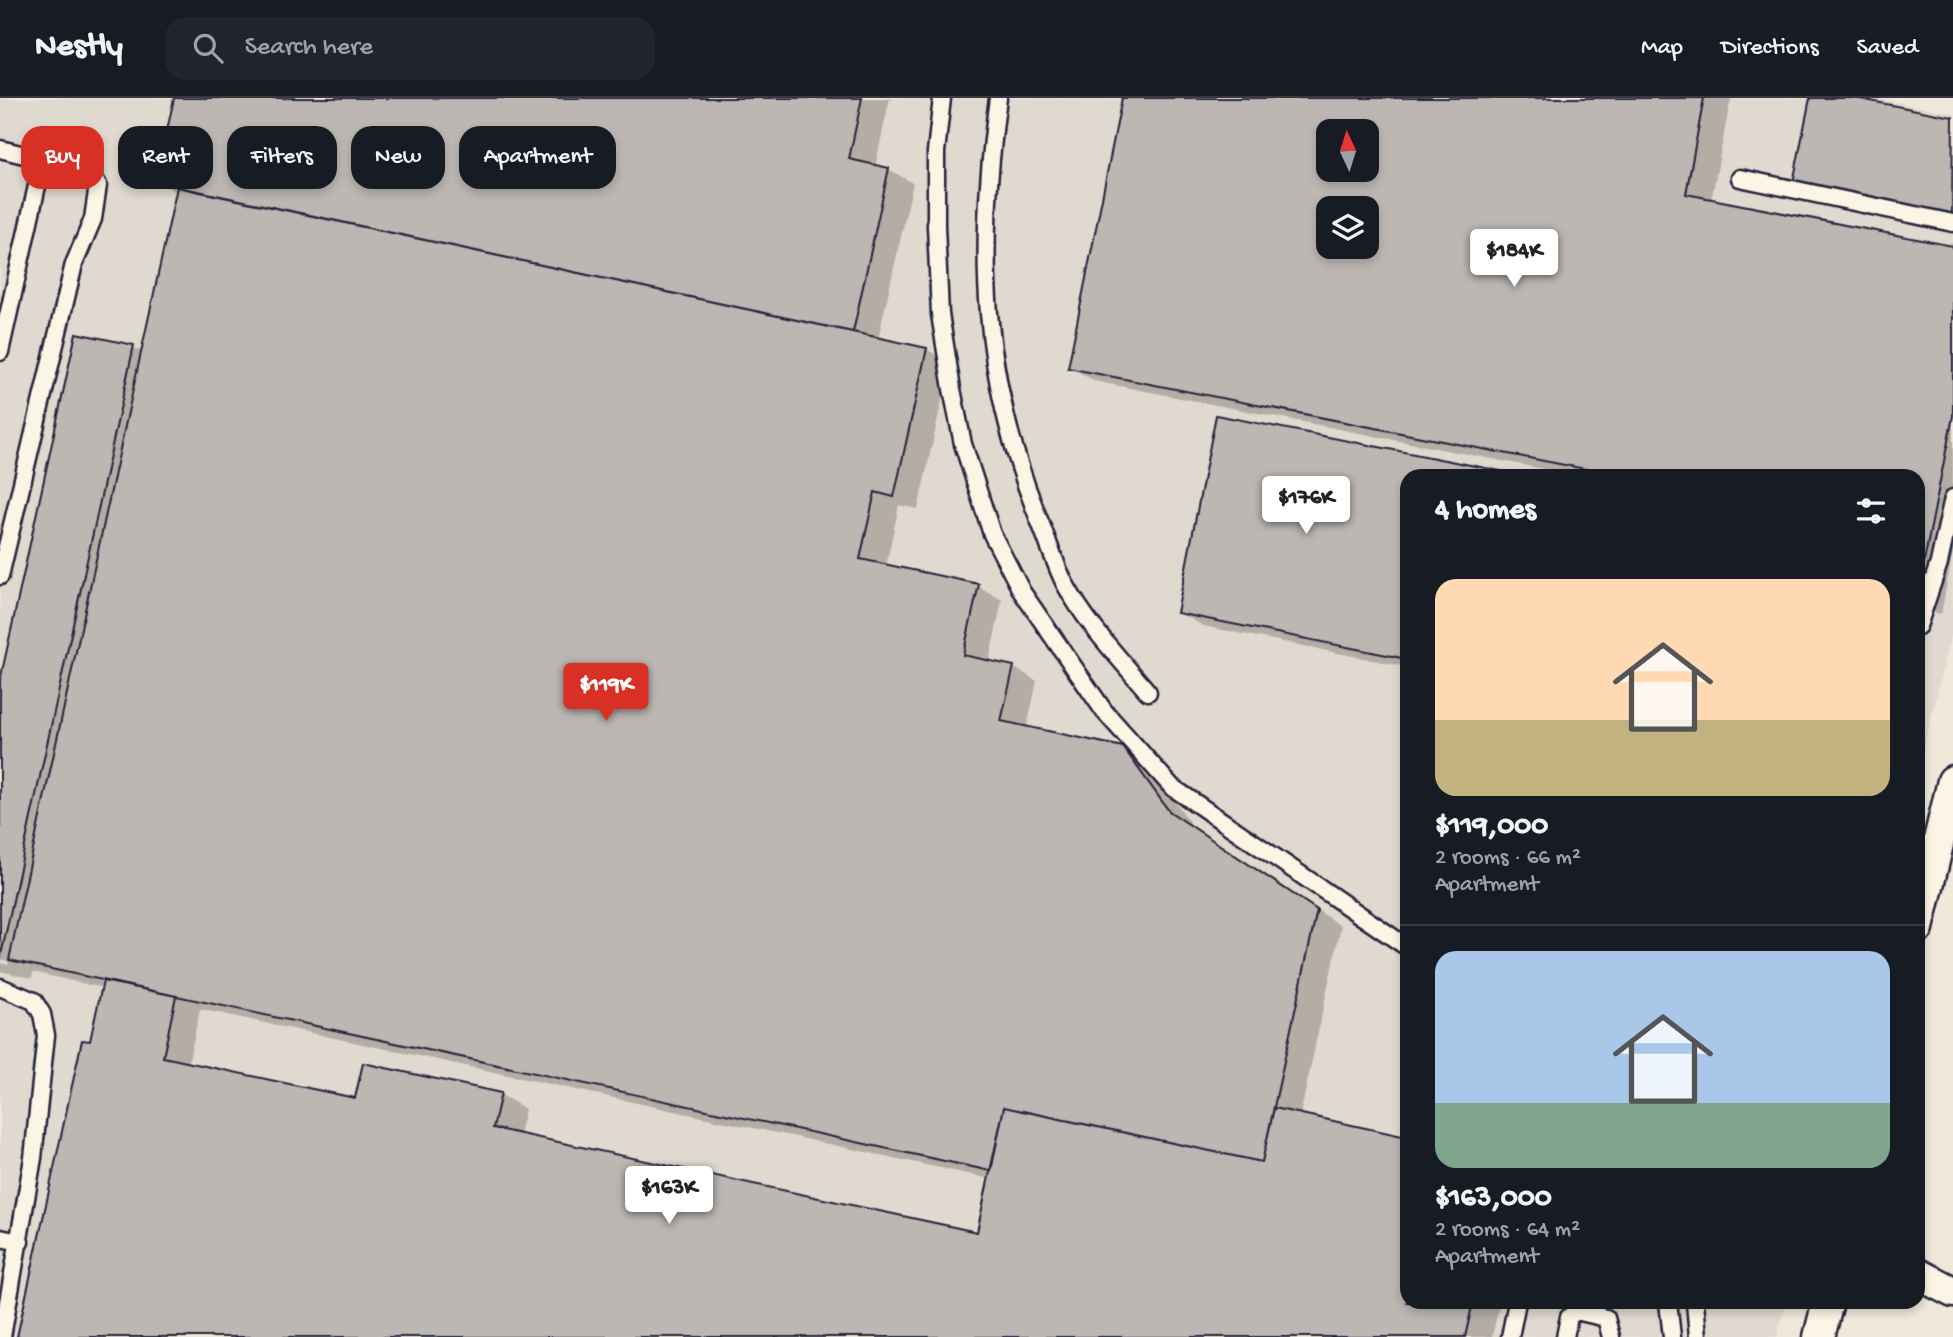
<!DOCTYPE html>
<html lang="en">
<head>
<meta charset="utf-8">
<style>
  :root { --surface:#171b24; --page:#20242c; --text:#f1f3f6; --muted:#9ea1a6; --line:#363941; --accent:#d93025 }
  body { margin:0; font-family:"Gochi Hand",sans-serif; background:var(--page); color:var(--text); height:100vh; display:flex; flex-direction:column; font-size:26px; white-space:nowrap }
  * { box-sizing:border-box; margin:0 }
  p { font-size:23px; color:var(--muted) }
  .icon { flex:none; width:38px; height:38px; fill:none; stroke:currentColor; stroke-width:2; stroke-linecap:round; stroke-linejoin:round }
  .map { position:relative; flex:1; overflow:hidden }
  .drawer { position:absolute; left:1400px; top:371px; width:525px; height:840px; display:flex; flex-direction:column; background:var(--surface); border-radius:21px; box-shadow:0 4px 10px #0003 }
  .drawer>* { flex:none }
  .hud { position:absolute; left:21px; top:28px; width:665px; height:63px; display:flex; gap:14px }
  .needle { width:46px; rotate:356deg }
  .controls { position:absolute; left:1316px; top:21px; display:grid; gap:14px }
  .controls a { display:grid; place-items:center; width:63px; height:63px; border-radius:14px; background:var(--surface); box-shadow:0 4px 10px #0003; font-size:35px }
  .price { position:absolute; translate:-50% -60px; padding:0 16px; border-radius:7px; background:#fff; color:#222; font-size:23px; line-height:46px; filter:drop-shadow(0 2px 4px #0008) }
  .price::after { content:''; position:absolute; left:50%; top:42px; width:21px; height:16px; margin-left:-10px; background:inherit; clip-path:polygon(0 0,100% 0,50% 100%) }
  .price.selected { background:var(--accent); color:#fff }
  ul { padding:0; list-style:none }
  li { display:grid; align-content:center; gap:14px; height:371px; padding:0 35px }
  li+li { border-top:2px solid var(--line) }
  li span { display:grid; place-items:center; height:217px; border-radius:21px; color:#555 }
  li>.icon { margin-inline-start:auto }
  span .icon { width:126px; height:126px; fill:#fffc; stroke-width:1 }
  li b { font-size:30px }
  h2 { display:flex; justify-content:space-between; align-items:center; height:84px; padding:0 35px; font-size:30px }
  .chip { padding:0 24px; border-radius:21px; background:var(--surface); box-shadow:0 4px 10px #0003; font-size:24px; line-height:63px }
  .chip.selected { background:var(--accent); color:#fff }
  header { display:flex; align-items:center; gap:42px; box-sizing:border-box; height:98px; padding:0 35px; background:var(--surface); border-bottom:2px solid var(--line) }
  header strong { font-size:33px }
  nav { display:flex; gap:38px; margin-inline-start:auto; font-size:24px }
  .search { width:490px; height:63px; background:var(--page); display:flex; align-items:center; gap:18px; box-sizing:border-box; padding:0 24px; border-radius:21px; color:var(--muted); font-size:26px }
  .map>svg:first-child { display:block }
</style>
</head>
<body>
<header>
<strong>Nestly</strong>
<div class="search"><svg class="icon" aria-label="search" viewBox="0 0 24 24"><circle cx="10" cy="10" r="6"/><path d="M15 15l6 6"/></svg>Search here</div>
<nav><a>Map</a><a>Directions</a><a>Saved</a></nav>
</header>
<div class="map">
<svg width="1953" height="1239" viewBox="0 0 1953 1239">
  <rect width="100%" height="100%" fill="#efe8db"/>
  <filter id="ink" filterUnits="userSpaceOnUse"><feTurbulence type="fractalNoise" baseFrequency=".0143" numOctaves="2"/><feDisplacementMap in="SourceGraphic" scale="14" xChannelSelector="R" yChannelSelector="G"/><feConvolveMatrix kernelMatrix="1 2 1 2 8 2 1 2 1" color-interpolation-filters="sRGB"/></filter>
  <g filter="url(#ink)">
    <path fill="#e0d9cf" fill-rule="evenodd" d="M0 0H1874L1953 15V531L1918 672V378H1407V1204H1786L1777 1239H0ZM1328 33H1367V72H1328ZM1328 110H1367V149H1328Z"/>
    <path fill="#0003" fill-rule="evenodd" d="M176 0H890L875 69 888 71 913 85 878 241 926 251 950 265 918 411 899 407 886 468 978 488 1002 502 989 564 1013 569 1037 583 1027 630 1123 651 1148 665 1193 729 1341 828 1300 1018 1407 1041V1204H1500L1492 1239H19L103 890 33 874 32 880 0 873V865L8 867 9 863 0 861V591L133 249 143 255 178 95 158 83ZM200 911 991 1081 979 1136 519 1037 525 1011 500 996 357 1002 188 966Z
      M1123 0H1731L1711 103 1953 150V453L1941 516 1918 511V378H1579L1094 283 1070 269ZM1328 33H1367V72H1328ZM1328 110H1367V149H1328Z
      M1812 0H1846L1953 21V127L1795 84Z
      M1217 319 1517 378H1407V569L1203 528 1179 514Z"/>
    <path fill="#bcb7b3" stroke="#22223b" stroke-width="2" fill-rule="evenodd" d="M174 0H862L849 61 889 70 853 234 156 84Z
      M1122 0H1704L1686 96 1953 148V318L1918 494V378H1621L1068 270ZM1328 33H1367V72H1328ZM1328 110H1367V149H1328Z
      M1810 0H1855L1953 19 1952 116 1793 85Z
      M177 89 927 250 894 399 875 394 860 461 979 486 963 557 1014 568 1001 623 1123 649 1169 713 1317 812 1262 1064 1004 1009 991 1073 9 862Z
      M76 235 134 247 0 862V583Z
      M1216 317 1526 378H1407V561L1177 515Z
      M103 883 176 898 163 959 355 1000 363 965 501 995 493 1030 977 1134 1004 1009 1262 1064 1274 1010 1407 1039V1204H1473L1465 1239H17L82 942 90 943Z"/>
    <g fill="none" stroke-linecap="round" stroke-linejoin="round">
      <g stroke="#22223b" stroke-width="21">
        <path id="service" d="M942 0 936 54V128L940 216 952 291 963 346 992 436 1022 494 1104 613 1172 689 1407 849
          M998 0C977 154 981 279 1040 424 1048 444 1055 465 1064 484 1085 524 1118 559 1148 594
          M0 51 81 71 93 78 98 87 93 121 74 166 0 478
          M1740 80 1953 125
          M0 254 43 61
          M1918 528 1939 465 1953 400
          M0 889 34 903 42 916 46 937 33 1060 2 1239
          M0 1140 20 1144
          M1668 1204 1672 1239
          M1695 1204 1698 1239
          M1510 1239 1517 1204
          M1565 1239 1569 1219 1576 1213 1606 1220 1611 1239"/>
      </g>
      <g stroke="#22223b" stroke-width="35">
        <path id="minor" d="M1918 830 1953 683
          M1918 1176 1953 1194
          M1819 1239 1828 1204"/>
      </g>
      <use href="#service" stroke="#fcf5e5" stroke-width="16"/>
      <use href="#minor" stroke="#fcf5e5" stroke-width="30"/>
    </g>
  </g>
</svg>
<div class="controls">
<a><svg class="needle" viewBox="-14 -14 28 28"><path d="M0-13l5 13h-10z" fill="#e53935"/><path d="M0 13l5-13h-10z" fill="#9ea1a6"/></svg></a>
<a><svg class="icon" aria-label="layers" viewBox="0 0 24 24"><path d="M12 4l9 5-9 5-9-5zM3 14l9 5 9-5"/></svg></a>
</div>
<b class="price" style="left:1514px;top:191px">$184K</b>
<b class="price" style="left:1306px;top:438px">$176K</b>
<b class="price selected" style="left:606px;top:625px">$119K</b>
<b class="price" style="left:669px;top:1128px">$163K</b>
<div class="hud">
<a class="chip selected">Buy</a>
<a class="chip">Rent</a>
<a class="chip">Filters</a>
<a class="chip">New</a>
<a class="chip">Apartment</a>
</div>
<section class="drawer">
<h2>4 homes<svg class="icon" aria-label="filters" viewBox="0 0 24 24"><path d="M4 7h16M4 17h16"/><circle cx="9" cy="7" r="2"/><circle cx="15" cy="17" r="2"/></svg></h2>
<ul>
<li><span style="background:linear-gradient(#ffd9b3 65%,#c2b280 0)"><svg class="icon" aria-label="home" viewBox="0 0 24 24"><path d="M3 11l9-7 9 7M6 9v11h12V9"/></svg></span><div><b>$119,000</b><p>2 rooms · 66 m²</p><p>Apartment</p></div></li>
<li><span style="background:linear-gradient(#a9c7e8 70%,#7fa58c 0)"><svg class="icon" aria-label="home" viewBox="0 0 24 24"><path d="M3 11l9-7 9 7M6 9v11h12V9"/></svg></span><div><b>$163,000</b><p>2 rooms · 64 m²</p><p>Apartment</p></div></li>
</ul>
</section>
</div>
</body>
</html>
